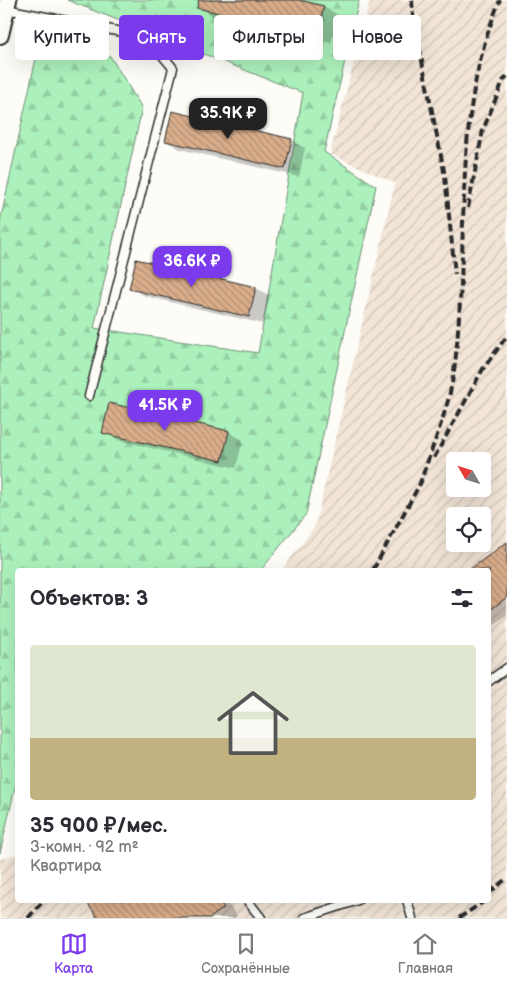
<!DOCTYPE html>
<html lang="ru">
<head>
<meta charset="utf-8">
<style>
  :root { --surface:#fff; --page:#f2f2f3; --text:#2b2b33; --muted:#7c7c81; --line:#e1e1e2; --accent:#7c3aed }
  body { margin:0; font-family:"Balsamiq Sans",sans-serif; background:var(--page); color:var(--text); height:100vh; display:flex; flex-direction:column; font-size:19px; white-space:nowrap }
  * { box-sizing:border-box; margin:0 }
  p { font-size:16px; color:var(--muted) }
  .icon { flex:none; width:28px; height:28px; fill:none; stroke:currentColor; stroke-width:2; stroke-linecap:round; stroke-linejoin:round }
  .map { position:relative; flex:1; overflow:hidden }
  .panel { position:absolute; left:15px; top:568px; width:476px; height:335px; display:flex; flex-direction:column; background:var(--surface); border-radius:5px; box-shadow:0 5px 20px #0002 }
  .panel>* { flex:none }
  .guide { position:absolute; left:15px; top:15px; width:478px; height:45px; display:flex; gap:10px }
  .needle { width:32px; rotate:309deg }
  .fabs { position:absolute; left:446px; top:452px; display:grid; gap:10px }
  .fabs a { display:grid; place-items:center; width:45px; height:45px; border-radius:5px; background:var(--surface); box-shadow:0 5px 20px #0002; font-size:25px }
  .price { position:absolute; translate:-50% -42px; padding:0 11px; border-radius:10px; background:var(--accent); color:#fff; font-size:16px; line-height:32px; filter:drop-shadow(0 1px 2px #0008) }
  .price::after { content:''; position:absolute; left:50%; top:30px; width:15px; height:11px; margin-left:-8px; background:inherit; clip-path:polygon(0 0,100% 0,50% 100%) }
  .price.current { background:#222; color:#fff }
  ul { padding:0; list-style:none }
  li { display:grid; align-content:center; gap:10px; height:265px; padding:0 15px }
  li span { display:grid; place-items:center; height:155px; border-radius:5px; color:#555 }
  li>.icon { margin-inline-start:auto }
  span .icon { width:90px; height:90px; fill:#fffc; stroke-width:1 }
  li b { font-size:21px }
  h2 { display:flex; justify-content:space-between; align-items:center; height:60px; padding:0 15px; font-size:21px }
  .tag { padding:0 18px; border-radius:5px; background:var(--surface); box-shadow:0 5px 20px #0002; font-size:18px; line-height:45px }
  .tag.current { background:var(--accent); color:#fff }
  .tab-bar { display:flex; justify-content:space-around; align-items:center; height:70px; border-top:1px solid var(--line); background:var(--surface); font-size:14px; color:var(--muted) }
  .tab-bar a { display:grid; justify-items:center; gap:2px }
  .tab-bar .current { color:var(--accent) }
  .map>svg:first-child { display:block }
</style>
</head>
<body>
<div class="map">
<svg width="507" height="918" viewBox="0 0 507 918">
  <defs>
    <pattern id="industrial-furrows" width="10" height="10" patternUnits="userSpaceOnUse" patternTransform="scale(1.25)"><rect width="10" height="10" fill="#f2e5d7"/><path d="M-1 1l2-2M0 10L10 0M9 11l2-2" fill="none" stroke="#d0c5b9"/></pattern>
    <pattern id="forest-firs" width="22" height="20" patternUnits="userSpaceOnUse" patternTransform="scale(1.25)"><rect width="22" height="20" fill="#acf1bc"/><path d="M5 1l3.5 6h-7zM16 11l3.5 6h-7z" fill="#94cfa2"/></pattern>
    <pattern id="building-back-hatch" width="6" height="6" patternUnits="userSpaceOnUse" patternTransform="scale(1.25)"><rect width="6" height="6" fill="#daae8b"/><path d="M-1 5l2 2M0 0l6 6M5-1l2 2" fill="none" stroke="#b18e72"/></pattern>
  </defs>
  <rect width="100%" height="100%" fill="#fdfcf7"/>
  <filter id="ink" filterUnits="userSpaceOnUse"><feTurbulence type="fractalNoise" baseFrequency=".02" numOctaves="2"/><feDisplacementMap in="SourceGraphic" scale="10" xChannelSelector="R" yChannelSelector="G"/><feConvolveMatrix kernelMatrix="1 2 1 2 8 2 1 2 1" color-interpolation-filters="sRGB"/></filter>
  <g filter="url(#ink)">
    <path fill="url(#industrial-furrows)" fill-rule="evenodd" d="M370 0H507V918H0V859L17 854 18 900H489V570H282L315 526 395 183 330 154ZM455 461H482V489H455ZM455 516H482V544H455Z"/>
    <path fill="url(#forest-firs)" stroke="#6c8e74" d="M67 0H359L324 152 376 186 306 514 261 570H18L17 779 0 853V222L40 40 110 56 142 108 94 328 258 353 303 93Z"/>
    <path fill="#0003" d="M201 0H294L324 7 338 15 331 43 213 16 199 7Z
      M291 140 305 148 299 177 180 149 166 141Z
      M137 260 256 288 270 296 263 324 145 296 130 288Z
      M110 404 229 432 243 440 236 468 118 440 104 432Z
      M507 543V616L489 629V570H471Z
      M86 900H225L237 916 234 918H100Z"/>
    <path fill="url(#building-back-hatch)" stroke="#2b2b2b" d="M199 0H299L324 6 317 36 197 8Z
      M172 111 292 139 285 169 165 141Z
      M136 259 256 287 249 317 129 289Z
      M109 403 229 431 222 461 102 433Z
      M507 542V597L489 611V570H469Z
      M85 900H218L224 908 210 918H98Z"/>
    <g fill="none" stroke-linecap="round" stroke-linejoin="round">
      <g stroke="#2b2b2b" stroke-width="11">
        <path id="service" d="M6 9 147 37 173 68 89 396
          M489 681 507 668
          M247 900 261 918
          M407 900 412 918
          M304 918 358 900"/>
      </g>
      <g stroke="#2b2b2b" stroke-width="20">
        <path id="minor" d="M0 35 8 0"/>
      </g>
      <use href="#service" stroke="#fdfcf7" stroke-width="8"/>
      <use href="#minor" stroke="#fdfcf7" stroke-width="16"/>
      <path stroke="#2b2b2b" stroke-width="4" stroke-dasharray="8 4" stroke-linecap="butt" d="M412 0 413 16 445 176 455 274
        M468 208 483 130 503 81 507 76
        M434 458 483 369 507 336
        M419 486C428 459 439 432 447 404 455 377 457 345 459 317 467 208 456 104 500 0
        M373 570 422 480
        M489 893 507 878
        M28 918 44 900
        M459 918 486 900"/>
    </g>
  </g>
</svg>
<div class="fabs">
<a><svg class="needle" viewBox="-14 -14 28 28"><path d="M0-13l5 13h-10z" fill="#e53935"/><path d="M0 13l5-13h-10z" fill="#7c7c81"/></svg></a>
<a><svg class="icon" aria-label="locate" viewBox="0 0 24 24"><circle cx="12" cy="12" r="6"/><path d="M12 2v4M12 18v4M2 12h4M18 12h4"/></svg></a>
</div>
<b class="price current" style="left:228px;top:140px">35.9K ₽</b>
<b class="price" style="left:192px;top:288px">36.6K ₽</b>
<b class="price" style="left:165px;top:432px">41.5K ₽</b>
<div class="guide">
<a class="tag">Купить</a>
<a class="tag current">Снять</a>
<a class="tag">Фильтры</a>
<a class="tag">Новое</a>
</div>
<section class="panel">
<h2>Объектов: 3<svg class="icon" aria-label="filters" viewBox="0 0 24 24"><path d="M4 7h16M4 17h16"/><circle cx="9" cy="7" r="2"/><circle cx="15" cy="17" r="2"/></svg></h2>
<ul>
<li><span style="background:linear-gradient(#dfe7d0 60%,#c2b280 0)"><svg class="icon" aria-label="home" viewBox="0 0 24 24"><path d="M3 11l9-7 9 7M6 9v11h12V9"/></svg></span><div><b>35 900 ₽/мес.</b><p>3-комн. · 92 m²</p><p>Квартира</p></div></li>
</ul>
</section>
</div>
<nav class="tab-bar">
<a class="current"><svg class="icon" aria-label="map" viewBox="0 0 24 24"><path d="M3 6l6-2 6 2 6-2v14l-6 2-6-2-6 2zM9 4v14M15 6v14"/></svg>Карта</a>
<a><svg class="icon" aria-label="saved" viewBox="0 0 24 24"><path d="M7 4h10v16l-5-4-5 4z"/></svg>Сохранённые</a>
<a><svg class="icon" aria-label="home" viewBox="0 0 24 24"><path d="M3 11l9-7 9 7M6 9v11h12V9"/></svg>Главная</a>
</nav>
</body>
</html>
